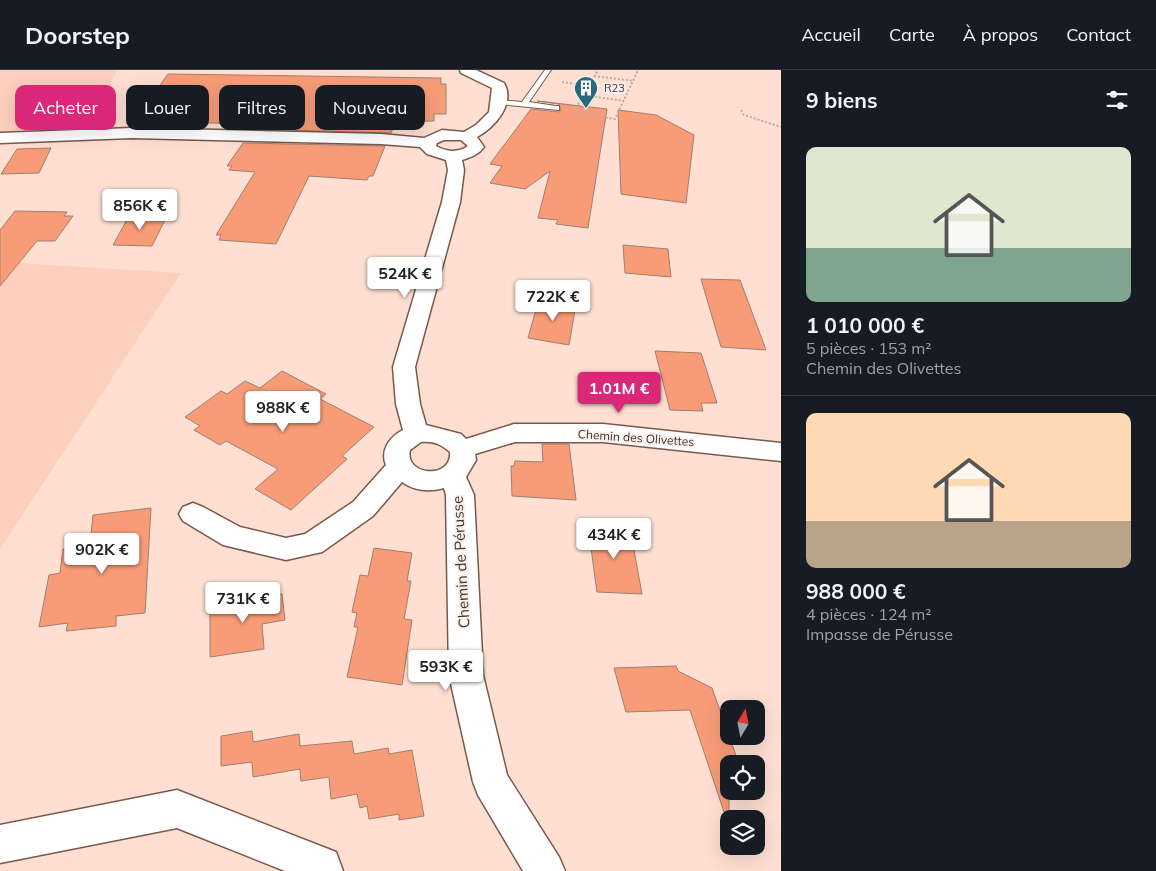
<!DOCTYPE html>
<html lang="fr">
<head>
<meta charset="utf-8">
<style>
  :root { --surface:#171b24; --page:#20242c; --text:#f1f3f6; --muted:#9ea1a6; --line:#363941; --accent:#db2777 }
  body { margin:0; font-family:Mulish,sans-serif; background:var(--page); color:var(--text); height:100vh; display:flex; flex-direction:column; font-size:19px; white-space:nowrap }
  * { box-sizing:border-box; margin:0 }
  p { font-size:16px; color:var(--muted) }
  .icon { flex:none; width:28px; height:28px; fill:none; stroke:currentColor; stroke-width:2; stroke-linecap:round; stroke-linejoin:round }
  .map { position:relative; flex:1; overflow:hidden }
  .side { display:flex; flex-direction:column; background:var(--surface); width:375px }
  .side>* { flex:none }
  .hud { position:absolute; left:15px; top:15px; width:475px; height:45px; display:flex; gap:10px }
  .needle { width:32px; rotate:10deg }
  .fabs { position:absolute; left:720px; top:630px; display:grid; gap:10px }
  .fabs a { display:grid; place-items:center; width:45px; height:45px; border-radius:10px; background:var(--surface); box-shadow:0 5px 20px #0002; font-size:25px }
  .price { position:absolute; translate:-50% -42px; padding:0 11px; border-radius:5px; background:#fff; color:#222; font-size:16px; line-height:32px; filter:drop-shadow(0 1px 2px #0008) }
  .price::after { content:''; position:absolute; left:50%; top:30px; width:15px; height:11px; margin-left:-8px; background:inherit; clip-path:polygon(0 0,100% 0,50% 100%) }
  .price.current { background:var(--accent); color:#fff }
  ul { padding:0; list-style:none }
  li { display:grid; align-content:center; gap:10px; height:265px; padding:0 25px }
  li+li { border-top:1px solid var(--line) }
  li span { display:grid; place-items:center; height:155px; border-radius:10px; color:#555 }
  li>.icon { margin-inline-start:auto }
  span .icon { width:90px; height:90px; fill:#fffc; stroke-width:1 }
  li b { font-size:21px }
  h2 { display:flex; justify-content:space-between; align-items:center; height:60px; padding:0 25px; font-size:21px }
  .tag { padding:0 18px; border-radius:10px; background:var(--surface); box-shadow:0 5px 20px #0002; font-size:18px; line-height:45px }
  .tag.current { background:var(--accent); color:#fff }
  header { display:flex; align-items:center; gap:30px; box-sizing:border-box; height:70px; padding:0 25px; background:var(--surface); border-bottom:1px solid var(--line) }
  header strong { font-size:24px }
  nav { display:flex; gap:28px; margin-inline-start:auto; font-size:18px }
  main { display:flex; flex:1; min-height:0 }
  .map>svg:first-child { display:block }
</style>
</head>
<body>
<header>
<strong>Doorstep</strong>
<nav><a>Accueil</a><a>Carte</a><a>À propos</a><a>Contact</a></nav>
</header>
<main>
<div class="map">
<svg width="781" height="801" viewBox="0 0 781 801">
  <rect width="100%" height="100%" fill="#fedfd2"/>
  <path fill="#fdcfbd" d="M0 0H117L89 58 0 64Z
    M0 192 181 203 0 479Z"/>
  <path fill="#f89c77" stroke="#a17e71" d="M168 4 441 8V14H446V44H434V51L396 52 391 63 252 59 255 54 169 52 172 47H163L170 36 146 35Z
    M537 31 607 39 588 158 556 154 558 150 538 148 550 101 525 119 490 113 502 96 490 94 531 39 559 42 561 40 559 34Z
    M618 40 656 45 694 65 686 133 621 124Z
    M243 73 381 76H385L373 106H369L367 110 309 106 276 174 219 170 221 165H216L255 102 229 100 232 96H227Z
    M51 78 39 103 1 104 17 79Z
    M15 141 67 142 64 146H73L55 171H37L0 216V160Z
    M129 146H167L152 176 113 175Z
    M623 175 668 179 671 207 625 203Z
    M701 209 740 210 766 280 721 277Z
    M539 229 576 234 569 275 528 268Z
    M655 281 701 283 717 333H701L703 341 670 340Z
    M282 301 326 324 320 329 374 357 342 386 347 389 291 440 255 419 278 399 226 371 220 375 194 360 200 356 185 347 221 321 227 324 245 311 260 318Z
    M542 374H569L576 430 512 426 511 396H514L515 391 543 392Z
    M151 438 145 543 116 546V556L66 561 68 553 39 557 49 505 60 503 63 479 90 475 93 445Z
    M588 456 630 458 642 524 597 522Z
    M374 478 412 483 407 511H411L404 549 412 550 402 615 347 607 358 557H354L357 543 352 542 360 505 368 506Z
    M282 524 285 550 262 554 264 579 210 587V534Z
    M676 596 678 601 712 618 739 694H729V741L724 742 690 640 626 642 614 598Z
    M252 661 253 672 299 664 300 676 352 671 354 684 388 678 389 684 412 680 424 746 399 750V744L369 749 367 736 360 738 357 724 331 729 329 707 301 711 300 699 253 707 252 692 221 696V666Z"/>
  <g fill="none" stroke-linecap="round" stroke-linejoin="round">
    <g stroke="#7a594c" stroke-width="2">
      <path id="lane" d="M545 0H551L529 32 556 36H559V40L499 34 495 32 499 30 522 32Z"/>
    </g>
    <g stroke="#7a594c" stroke-width="3">
      <path id="street" d="M460 0H476L504 13C516 34 494 58 477 67L484 77C478 85 471 87 462 90L464 100 460 132 415 297 420 334 426 355 461 364 466 369 514 354H603L781 373V391L603 372H515L475 384 476 390 466 407 474 425 483 605 507 705 559 787 565 801H523L478 725 473 712 449 605 446 425 444 418C429 422 415 421 402 412L373 446 322 482 286 490 223 475 183 451 179 444 183 437 193 433 203 437 240 457 286 468 305 464 353 432 386 395C380 381 389 367 403 360L396 334 393 297 442 132 448 100 446 90 427 84 420 77 381 74 132 68 0 73V63L132 58 381 64 424 68 442 60 464 62 476 55 489 42 492 18 461 3ZM444 70H461L468 76C458 83 446 82 436 76L437 73ZM421 372C433 371 441 374 450 382 452 410 404 406 410 380Z
        M177 720 336 782 343 801H285L177 758 0 793V755Z"/>
    </g>
    <path stroke="#c2a89d" stroke-width="2" stroke-dasharray="2 2" stroke-linecap="butt" d="M594 6 633 11
      M562 12 589 16
      M583 25 624 31
      M576 38 598 0
      M741 40 744 45 781 57
      M574 43 615 49 638 0"/>
    <use href="#lane" fill="#fff" fill-rule="evenodd"/>
    <use href="#street" fill="#fff" fill-rule="evenodd"/>
  </g>
  <defs>
    <g id="building-pin" transform="scale(1.25)"><path d="M0 17L-7.5 6A9.5 9.5 0 1 1 7.5 6Z" fill="#29697e" stroke="#f9f1ee"/><path d="M-4-6H4V6H1V3H-1V6H-4ZM-2.5-4.3h1.7v1.8h-1.7ZM.8-4.3h1.7v1.8H.8ZM-2.5-1h1.7V.8h-1.7ZM.8-1h1.7V.8H.8Z" fill="#fff"/></g>
  </defs>
  <g fill-rule="evenodd">
    <use href="#building-pin" x="586" y="18"/>
  </g>
  <g text-anchor="middle" stroke-width="4" stroke-linejoin="round" paint-order="stroke">
    <g font-size="11" fill="#43342e" stroke="#f9f1ee" text-anchor="start">
      <text x="604" y="22">R23</text>
    </g>
    <g font-size="12" fill="#43342e" stroke="#f9f1ee">
      <text transform="translate(636 368) rotate(4)" y="4">Chemin des Olivettes</text>
    </g>
    <g font-size="15" fill="#43342e" stroke="#f9f1ee">
      <text transform="translate(461 492) rotate(-93)" y="5">Chemin de Pérusse</text>
    </g>
  </g>
</svg>
<div class="fabs">
<a><svg class="needle" viewBox="-14 -14 28 28"><path d="M0-13l5 13h-10z" fill="#e53935"/><path d="M0 13l5-13h-10z" fill="#9ea1a6"/></svg></a>
<a><svg class="icon" aria-label="locate" viewBox="0 0 24 24"><circle cx="12" cy="12" r="6"/><path d="M12 2v4M12 18v4M2 12h4M18 12h4"/></svg></a>
<a><svg class="icon" aria-label="layers" viewBox="0 0 24 24"><path d="M12 4l9 5-9 5-9-5zM3 14l9 5 9-5"/></svg></a>
</div>
<b class="price" style="left:140px;top:161px">856K €</b>
<b class="price" style="left:405px;top:229px">524K €</b>
<b class="price" style="left:553px;top:252px">722K €</b>
<b class="price current" style="left:619px;top:344px">1.01M €</b>
<b class="price" style="left:283px;top:363px">988K €</b>
<b class="price" style="left:614px;top:490px">434K €</b>
<b class="price" style="left:102px;top:505px">902K €</b>
<b class="price" style="left:243px;top:554px">731K €</b>
<b class="price" style="left:446px;top:622px">593K €</b>
<div class="hud">
<a class="tag current">Acheter</a>
<a class="tag">Louer</a>
<a class="tag">Filtres</a>
<a class="tag">Nouveau</a>
</div>
</div>
<section class="side">
<h2>9 biens<svg class="icon" aria-label="filters" viewBox="0 0 24 24"><path d="M4 7h16M4 17h16"/><circle cx="9" cy="7" r="2"/><circle cx="15" cy="17" r="2"/></svg></h2>
<ul>
<li><span style="background:linear-gradient(#dfe7d0 65%,#7fa58c 0)"><svg class="icon" aria-label="home" viewBox="0 0 24 24"><path d="M3 11l9-7 9 7M6 9v11h12V9"/></svg></span><div><b>1 010 000 €</b><p>5 pièces · 153 m²</p><p>Chemin des Olivettes</p></div></li>
<li><span style="background:linear-gradient(#ffd9b3 70%,#b9a48a 0)"><svg class="icon" aria-label="home" viewBox="0 0 24 24"><path d="M3 11l9-7 9 7M6 9v11h12V9"/></svg></span><div><b>988 000 €</b><p>4 pièces · 124 m²</p><p>Impasse de Pérusse</p></div></li>
</ul>
</section>
</main>
</body>
</html>
